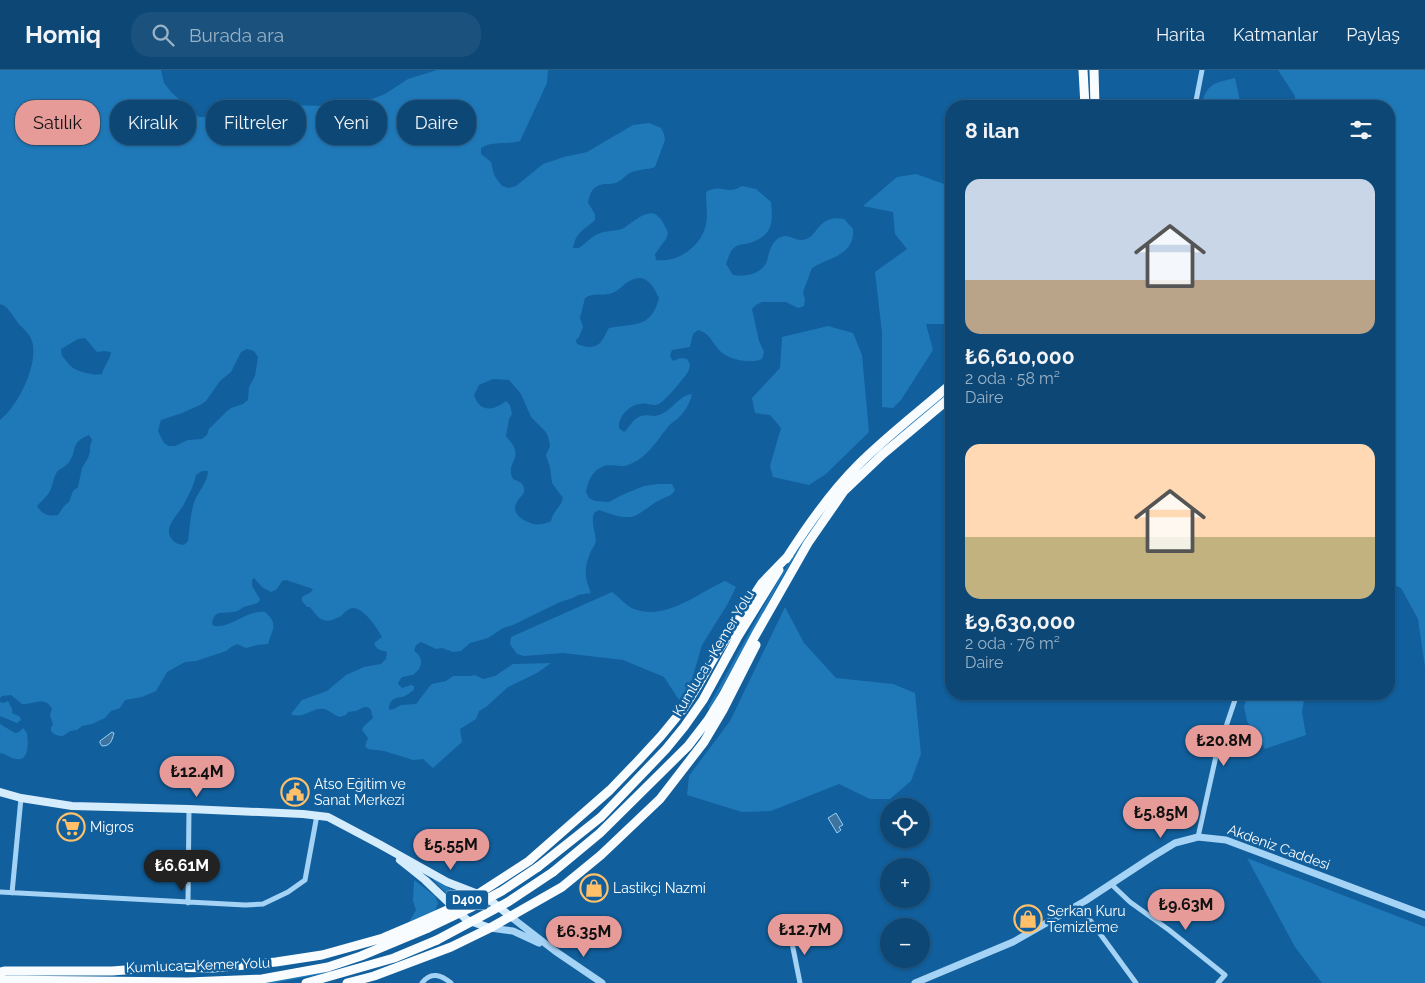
<!DOCTYPE html>
<html lang="tr">
<head>
<meta charset="utf-8">
<style>
  :root { --surface:#0d4775; --page:#1b517d; --text:#f1f3f6; --muted:#9ab2c5; --line:#2d5f87; --accent:#e69b98 }
  body { margin:0; font-family:Raleway,sans-serif; background:var(--page); color:var(--text); height:100vh; display:flex; flex-direction:column; font-size:19px; white-space:nowrap }
  * { box-sizing:border-box; margin:0 }
  p { font-size:16px; color:var(--muted) }
  .icon { flex:none; width:28px; height:28px; fill:none; stroke:currentColor; stroke-width:2; stroke-linecap:round; stroke-linejoin:round }
  .map { position:relative; flex:1; overflow:hidden }
  .sheet { position:absolute; left:945px; top:30px; width:450px; height:600px; display:flex; flex-direction:column; background:var(--surface); border-radius:20px; box-shadow:0 1px 4px #0004,0 0 0 1px var(--line) }
  .sheet>* { flex:none }
  .hud { position:absolute; left:15px; top:30px; width:475px; height:45px; display:flex; gap:10px }
  .fabs { position:absolute; left:880px; top:728px; display:grid; gap:10px }
  .fabs a { display:grid; place-items:center; width:50px; height:50px; border-radius:50%; background:var(--surface); box-shadow:0 1px 4px #0004,0 0 0 1px var(--line); font-size:25px }
  .price { position:absolute; translate:-50% -42px; padding:0 11px; border-radius:18px; background:var(--accent); color:#111; font-size:16px; line-height:32px; filter:drop-shadow(0 1px 2px #0008) }
  .price::after { content:''; position:absolute; left:50%; top:30px; width:15px; height:11px; margin-left:-8px; background:inherit; clip-path:polygon(0 0,100% 0,50% 100%) }
  .price.current { background:#222; color:#fff }
  ul { padding:0; list-style:none }
  li { display:grid; align-content:center; gap:10px; height:265px; padding:0 20px }
  li span { display:grid; place-items:center; height:155px; border-radius:15px; color:#555 }
  li>.icon { margin-inline-start:auto }
  span .icon { width:90px; height:90px; fill:#fffc; stroke-width:1 }
  li b { font-size:21px }
  h2 { display:flex; justify-content:space-between; align-items:center; height:60px; padding:0 20px; font-size:21px }
  .tag { padding:0 18px; border-radius:20px; background:var(--surface); box-shadow:0 1px 4px #0004,0 0 0 1px var(--line); font-size:18px; line-height:45px }
  .tag.current { background:var(--accent); color:#111 }
  header { display:flex; align-items:center; gap:30px; box-sizing:border-box; height:70px; padding:0 25px; background:var(--surface); border-bottom:1px solid var(--line) }
  header strong { font-size:24px }
  nav { display:flex; gap:28px; margin-inline-start:auto; font-size:18px }
  .search { width:350px; height:45px; background:var(--page); display:flex; align-items:center; gap:12px; box-sizing:border-box; padding:0 18px; border-radius:20px; color:var(--muted); font-size:19px }
  .map>svg:first-child { display:block }
</style>
</head>
<body>
<header>
<strong>Homiq</strong>
<div class="search"><svg class="icon" aria-label="search" viewBox="0 0 24 24"><circle cx="10" cy="10" r="6"/><path d="M15 15l6 6"/></svg>Burada ara</div>
<nav><a>Harita</a><a>Katmanlar</a><a>Paylaş</a></nav>
</header>
<div class="map">
<svg width="1425" height="913" viewBox="0 0 1425 913">
  <rect width="100%" height="100%" fill="#115f9c"/>
  <path fill="#1f79b9" fill-rule="evenodd" d="M0 0H161L164 13 171 22 199 47H214L243 38 272 32 285 35 328 36 341 32 356 29H372L385 24 408 9 437 0H548L547 13 520 71C507 75 493 70 481 78V84L491 92 494 105 502 116 509 118 516 116 543 94 564 87 587 82 633 55 649 53 661 58 664 64 665 70 655 97C647 100 639 99 632 102 626 104 622 111 615 113 612 114 607 114 604 114 592 116 590 123 588 133L595 144V150C584 160 576 162 573 178H579C586 173 591 167 598 164 606 160 616 162 624 158 632 153 645 140 655 144 661 147 666 157 668 163L666 169 655 184 656 190C678 193 702 176 706 154 708 145 706 132 706 122 722 113 726 126 742 116L756 119 771 132C773 153 773 165 750 173 746 174 739 174 735 177 730 180 728 189 726 194L733 205C745 207 762 204 767 191 769 184 770 176 776 170 787 161 792 170 802 170 819 169 816 144 844 149L853 159C855 186 829 187 812 198L803 222 805 230 804 236 798 238 786 232H762L756 235 752 239 759 271 764 282 762 289C750 294 729 290 720 281 712 273 711 264 698 260L693 264 690 277 672 280 670 286 673 291 680 288 687 289 690 294C690 296 689 300 688 302 684 308 665 331 659 334 653 337 647 332 640 334 629 335 618 347 619 358L624 362C629 358 631 352 637 348 646 342 651 348 659 345 672 341 678 326 692 324 690 334 684 343 676 350 673 352 670 354 667 358 656 372 647 388 628 395 620 398 610 393 602 397 591 402 588 412 586 422L589 428 595 431 609 432 622 425 644 416 658 414H672L675 420C671 427 666 426 660 430 653 433 647 439 640 443 627 452 612 444 599 440L594 443C590 456 598 465 595 474 594 477 592 479 591 481 584 498 584 506 591 523L578 525 573 528 560 532 513 555 503 558 488 568 470 573 461 581 453 582 442 578 436 579 421 572 416 575 414 581C423 586 424 597 414 604 407 608 402 603 398 614L402 618 411 615 414 616V620C410 622 407 626 402 627 395 628 392 628 389 636V640L394 639 401 635 416 634 429 617 432 614 446 611 453 606H471L475 605 483 609 495 606 513 594 551 593 537 603 508 617 486 637 479 641 476 649 460 659 462 672 433 698 423 689 413 690 384 681 368 679 365 676 368 668 362 660 364 656 373 648 371 640 368 637H364L356 641 348 642 346 645 339 647C334 645 329 640 324 639 312 637 303 650 291 644L302 630 327 621 346 605 364 597 381 594 386 589 387 582C381 580 376 580 374 573L382 567C378 559 363 536 352 538 348 539 345 542 342 545 339 548 336 548 332 550 321 553 316 545 310 537H307L302 531V527L311 522 313 519 286 510 282 511 277 519 271 522 262 517 254 508 252 510V516L260 529 259 532C254 535 249 535 244 537 240 539 238 542 233 542 222 544 214 539 212 554L214 556C232 558 246 540 265 542 279 554 272 560 268 574L257 575 246 578 237 574 231 577 226 581 196 591 185 592 167 602 156 621 142 627 125 630 120 638 111 641 105 648 92 654 82 656 77 660 70 661 63 666C58 666 54 665 51 661V657L53 655 50 645 52 639C45 625 33 635 22 634L11 625 2 626 0 628V350C18 336 39 294 32 271 29 262 23 259 18 253 13 246 8 236 0 234ZM641 208C652 211 654 219 659 228 651 259 634 253 609 258 606 262 604 269 600 273 594 279 583 277 577 274L576 270 579 267 583 257 580 248 585 228C594 222 600 226 609 224 622 221 624 209 641 208ZM85 268 97 282 104 281 111 282C110 290 104 296 102 304 94 306 80 302 73 298 69 295 66 290 62 286L61 279 78 269ZM247 279 254 281 258 287 255 306 249 317 248 330 243 334 231 338 227 341 209 359 207 365 202 369 188 370 175 376H169L164 373 158 361 161 350 182 343 200 335 206 331 220 311 231 302 241 282ZM493 309 509 310 521 324 531 347 545 361 548 366 550 376 546 385 550 397 552 413 563 428C561 437 553 441 551 451 543 455 537 456 528 452 520 449 511 442 517 432 519 427 525 425 524 419 524 413 518 411 513 409 506 395 518 392 515 380 514 375 509 370 506 366L509 349 512 344 510 335 506 331C493 341 480 343 474 325L479 315ZM89 365 92 370 90 376V382L88 388 82 398 78 417 73 421 69 432 64 436 58 445C48 447 42 444 37 436 41 431 47 427 50 421 53 415 53 408 57 402 60 398 66 397 69 392 78 380 69 373 89 365ZM202 401H208C208 411 199 421 195 430 190 443 190 458 188 471L184 475C178 474 174 473 171 468 163 456 180 443 184 434 189 425 194 415 196 405Z
    M1278 0H1425V597L1418 549 1401 518 1392 514 1389 505V36H1295V26Z
    M1235 8 1241 36H1201C1207 13 1214 13 1235 8Z
    M916 104 947 115 951 119V254H926L933 280 901 330 893 338 882 337V263L875 202 907 179 895 164 893 142 863 136 897 107Z
    M828 256 853 263 862 285 869 362 826 404 809 415 773 407 770 396 781 358 770 345 755 343 752 328 780 298 782 267Z
    M951 319V323L818 452 788 497 710 639 708 637C750 564 785 487 839 422 871 383 913 353 951 319Z
    M725 511 736 517 727 535 702 575 688 623 679 630 664 607 623 590 563 583 524 586 517 584 510 574 511 567 612 522C619 527 626 536 634 539 666 551 698 523 725 511Z
    M785 537 804 573 836 608 893 614 915 623 921 684 911 711 890 729H870L839 714 771 741 742 742 687 725 689 706 730 651Z
    M1248 624H1305L1302 642 1306 665 1265 679 1247 651 1244 637Z
    M8 631 12 639V643C16 646 20 644 21 650L17 653 0 646V632L4 633Z
    M0 654 15 663 19 662 23 658 27 663C28 671 30 692 16 689 10 688 6 684 0 683Z
    M1247 788 1425 857V913H1322L1295 877Z
    M433 808 449 818 468 825 455 832 433 810Z
    M414 810 435 826 438 833 435 841 409 852 416 840 413 831Z
    M329 900 331 902 275 913H234Z"/>
  <path fill="#3c749f" stroke="#97d0f8" d="M112 662 114 663C112 670 111 676 102 676L100 673V671Z
    M836 743 843 755 839 757 841 760 837 763 828 748Z"/>
  <g fill="none" stroke-linecap="round" stroke-linejoin="round">
    <path stroke="#a5d3f5" stroke-width="5" d="M1195 36 1202 0
      M1198 767 1216 686 1237 624
      M1111 814 1130 832 1169 860 1225 905 1218 913
      M0 822 245 835 263 834 288 822 305 810 317 745
      M12 823 21 728
      M188 833 189 739
      M1079 835 1136 913
      M790 863 800 913
      M422 913C431 901 441 905 451 913"/>
    <path stroke="#a5d3f5" stroke-width="7" d="M511 847 555 881 602 913
      M490 858 513 861 539 873
      M915 913 1013 872 1085 831 1152 787 1175 773 1198 767 1226 770 1425 845"/>
    <path stroke="#d5ecfd" stroke-width="8" d="M0 722 21 728 72 736 189 739 303 744 328 747 379 774 447 812 478 824 494 833 511 847
      M400 790 425 810 467 850 490 858"/>
    <path stroke="#f9fcff" stroke-width="9" d="M1083 0 1085 36
      M1094 0 1095 36
      M786 489C807 456 830 423 858 395 887 366 920 341 951 314
      M538 797 601 747 666 679 684 657 703 630 737 568 779 500
      M553 802 600 763 688 676 708 650 724 624 755 566 808 473 844 421 883 384 951 327
      M0 902 5 901H112L165 897 213 898 276 892 322 885 383 868 416 854 456 836 478 824 529 791 610 720 636 693 661 666 684 638 697 617 716 584 762 513 789 485
      M0 910 188 912 262 909 328 897 361 886 428 858
      M306 913 394 888 437 870
      M347 913 374 906 451 877 490 858 562 817 601 785 660 729 704 672 723 640 756 575"/>
    <path stroke="#f9fcff" stroke-width="9" d="M428 858 470 838 502 821 538 797
      M437 870 508 832 553 802"/>
  </g>
  <defs>
    <g id="civic-ring" transform="scale(1.4375)"><circle r="9.5" fill="#115f9c" stroke="#ffc069" stroke-width="1.5"/><path d="M-.6-6.5H3V-4.5H.6V-3L4-1V1h2V6H-6V1h2V-1L-.6-3ZM-1.2 2.5V6h2.4V2.5Z" fill="#ffc069"/></g>
    <g id="supermarket-ring" transform="scale(1.4375)"><circle r="9.5" fill="#115f9c" stroke="#ffc069" stroke-width="1.5"/><path d="M-6-5.5h2.5l.6 2H6L4.5 2H-2.5L-4.4-4H-6ZM-1.5 3.2a1.3 1.3 0 1 0 .1 0ZM3 3.2a1.3 1.3 0 1 0 .1 0Z" fill="#ffc069"/></g>
    <g id="shop-ring" transform="scale(1.4375)"><circle r="9.5" fill="#115f9c" stroke="#ffc069" stroke-width="1.5"/><path d="M-5-2.5h2.3a2.7 3.5 0 0 1 5.4 0H5L5.5 6h-11ZM-1.5-2.5h3a1.5 2.3 0 0 0-3 0Z" fill="#ffc069"/></g>
  </defs>
  <g fill-rule="evenodd">
    <use href="#civic-ring" x="295" y="722"/>
    <use href="#supermarket-ring" x="71" y="757"/>
    <use href="#shop-ring" x="594" y="818"/>
    <use href="#shop-ring" x="1028" y="849"/>
  </g>
  <g text-anchor="middle" stroke-width="5" stroke-linejoin="round" paint-order="stroke">
    <rect fill="#115f9c" stroke="#b8cfe1" stroke-width="1" x="446" y="820.5" width="42" height="19" rx="4"/>
    <g font-size="12" font-weight="bold" fill="#fff">
      <text x="467" y="834">D400</text>
    </g>
    <g font-size="14" fill="#fff" stroke="#115f9c">
      <text transform="translate(713 583) rotate(-59)" y="5">Kumluca - Kemer Yolu</text>
      <text transform="translate(1279 777) rotate(20)" y="5">Akdeniz Caddesi</text>
      <text transform="translate(198 895) rotate(-2)" y="5">Kumluca - Kemer Yolu</text>
    </g>
    <g font-size="14" fill="#fff" stroke="#115f9c" text-anchor="start">
      <text x="314" y="719">Atso Eğitim ve<tspan x="314" dy="16">Sanat Merkezi</tspan></text>
      <text x="90" y="762">Migros</text>
      <text x="613" y="823">Lastikçi Nazmi</text>
      <text x="1047" y="846">Serkan Kuru<tspan x="1047" dy="16">Temizleme</tspan></text>
    </g>
  </g>
</svg>
<div class="fabs">
<a><svg class="icon" aria-label="locate" viewBox="0 0 24 24"><circle cx="12" cy="12" r="6"/><path d="M12 2v4M12 18v4M2 12h4M18 12h4"/></svg></a>
<a>+</a>
<a>−</a>
</div>
<b class="price" style="left:1224px;top:697px">₺20.8M</b>
<b class="price" style="left:197px;top:728px">₺12.4M</b>
<b class="price" style="left:1161px;top:769px">₺5.85M</b>
<b class="price" style="left:451px;top:801px">₺5.55M</b>
<b class="price current" style="left:182px;top:822px">₺6.61M</b>
<b class="price" style="left:1186px;top:861px">₺9.63M</b>
<b class="price" style="left:805px;top:886px">₺12.7M</b>
<b class="price" style="left:584px;top:888px">₺6.35M</b>
<div class="hud">
<a class="tag current">Satılık</a>
<a class="tag">Kiralık</a>
<a class="tag">Filtreler</a>
<a class="tag">Yeni</a>
<a class="tag">Daire</a>
</div>
<section class="sheet">
<h2>8 ilan<svg class="icon" aria-label="filters" viewBox="0 0 24 24"><path d="M4 7h16M4 17h16"/><circle cx="9" cy="7" r="2"/><circle cx="15" cy="17" r="2"/></svg></h2>
<ul>
<li><span style="background:linear-gradient(#c9d6e8 65%,#b9a48a 0)"><svg class="icon" aria-label="home" viewBox="0 0 24 24"><path d="M3 11l9-7 9 7M6 9v11h12V9"/></svg></span><div><b>₺6,610,000</b><p>2 oda · 58 m²</p><p>Daire</p></div></li>
<li><span style="background:linear-gradient(#ffd9b3 60%,#c2b280 0)"><svg class="icon" aria-label="home" viewBox="0 0 24 24"><path d="M3 11l9-7 9 7M6 9v11h12V9"/></svg></span><div><b>₺9,630,000</b><p>2 oda · 76 m²</p><p>Daire</p></div></li>
</ul>
</section>
</div>
</body>
</html>
